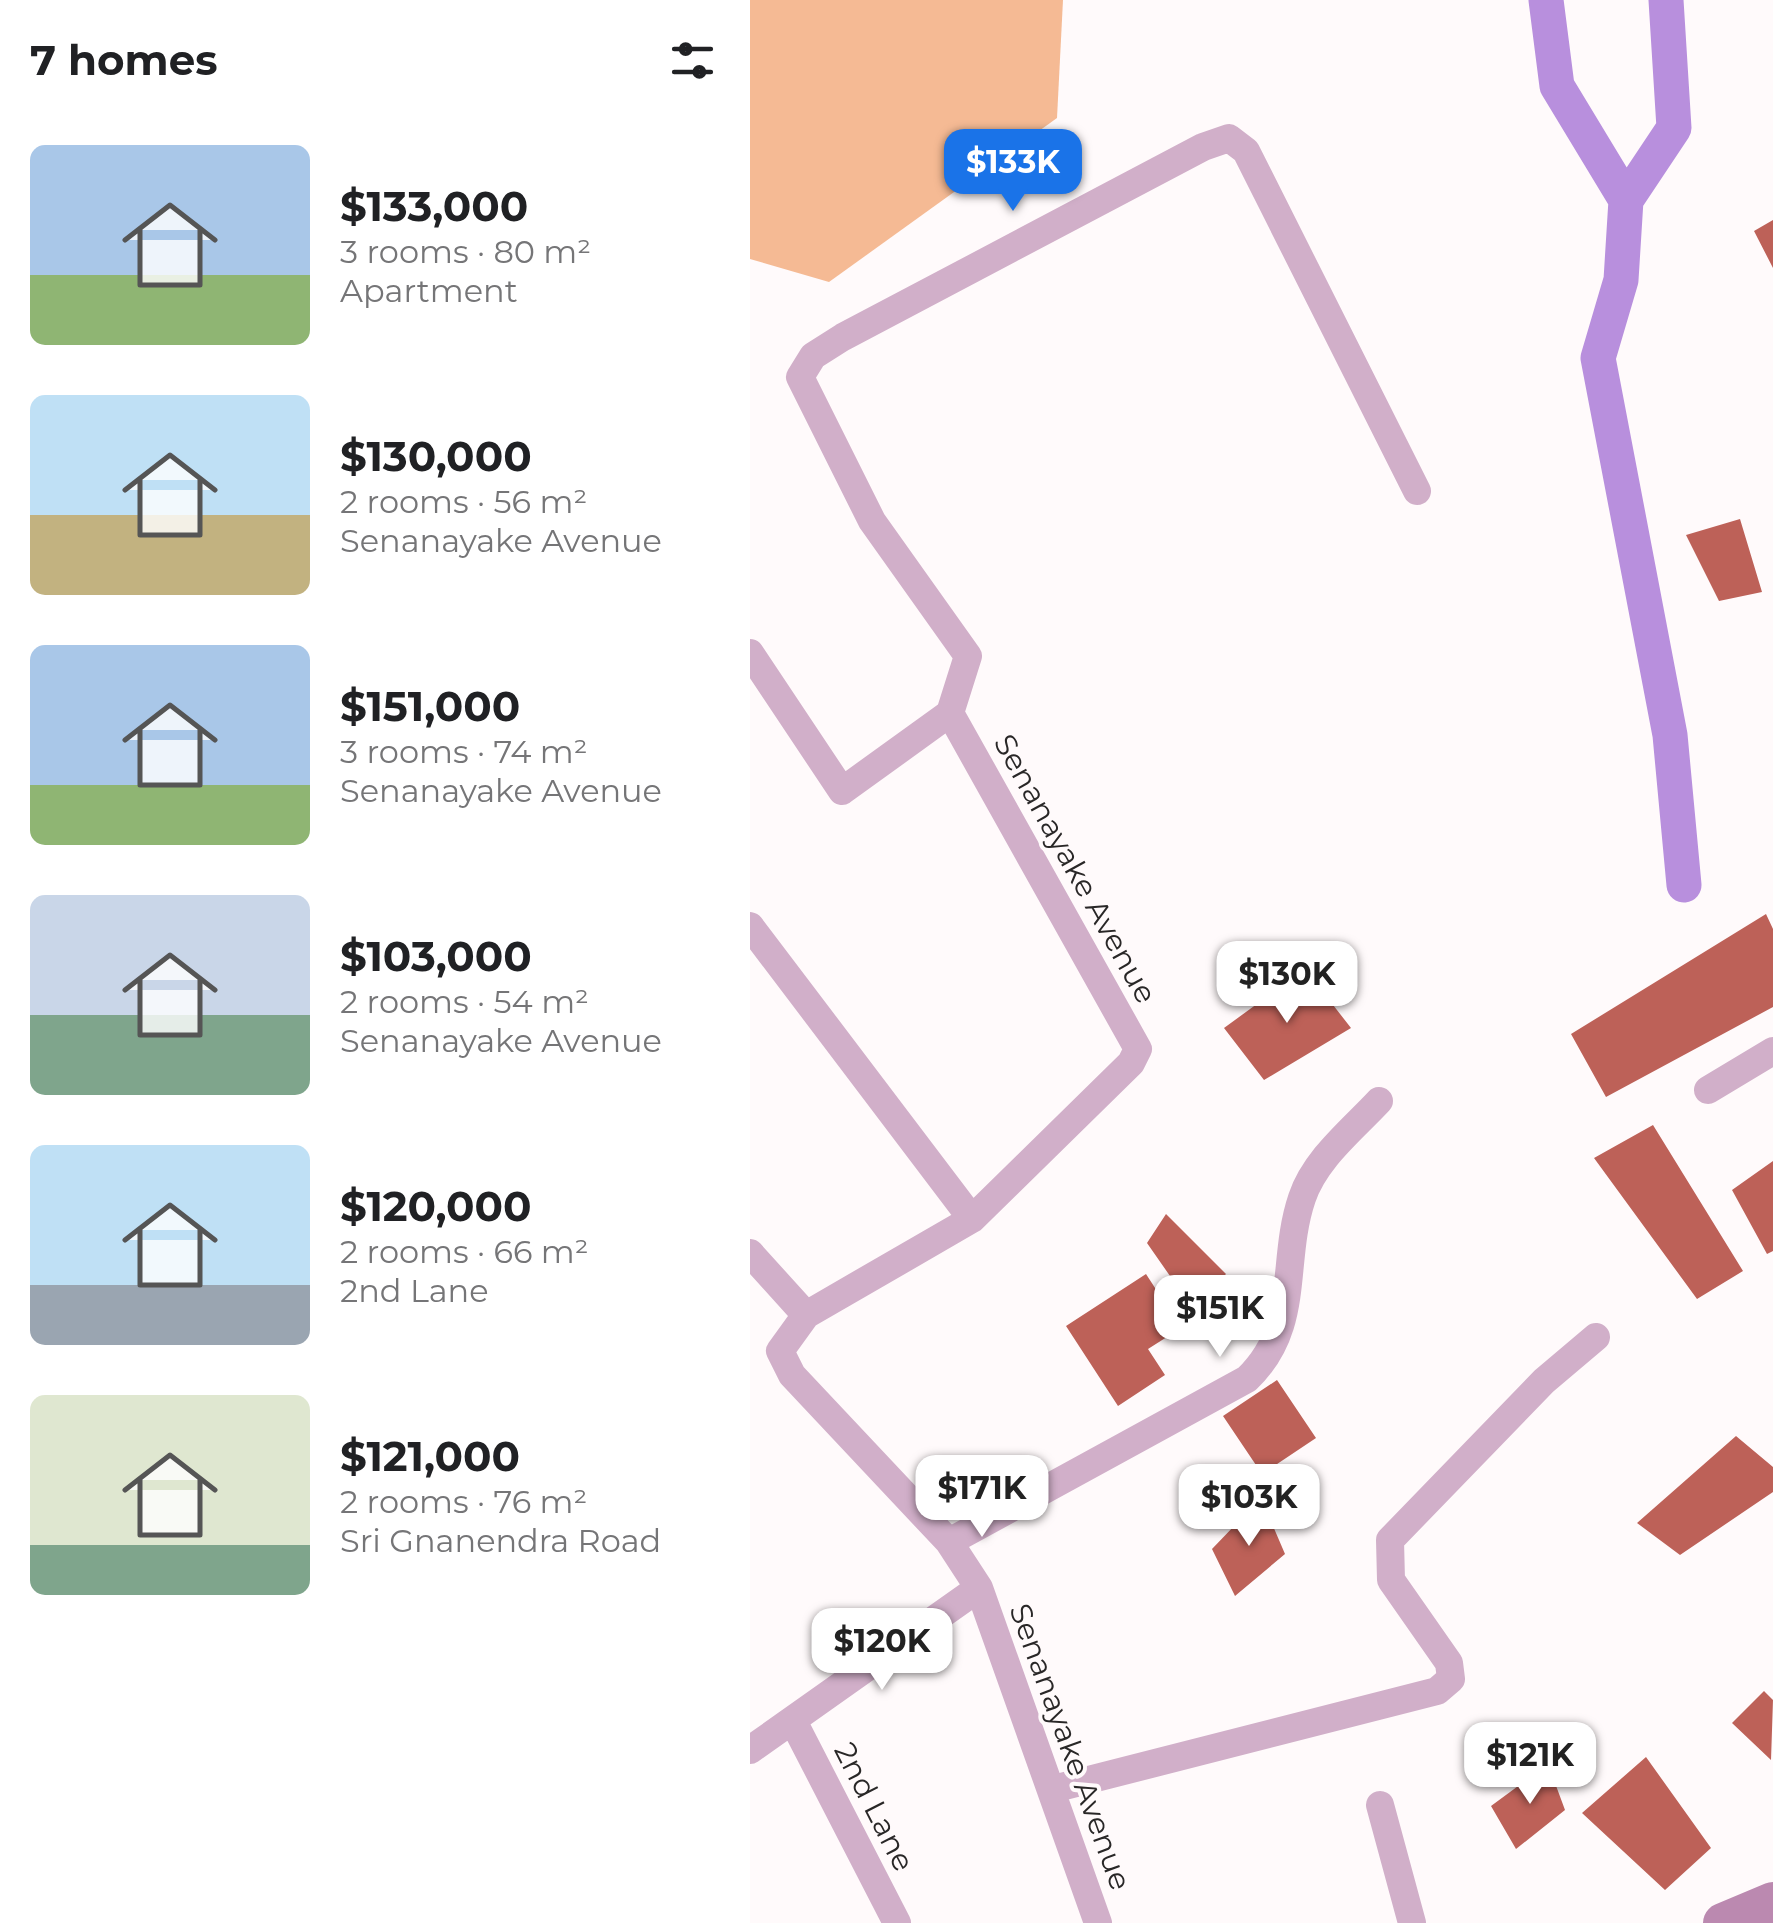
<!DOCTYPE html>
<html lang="en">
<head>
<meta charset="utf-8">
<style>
  :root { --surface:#fff; --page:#f6f6f6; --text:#202124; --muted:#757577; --accent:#1a73e8 }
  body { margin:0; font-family:Montserrat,sans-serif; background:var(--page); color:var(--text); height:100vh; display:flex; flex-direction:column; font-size:38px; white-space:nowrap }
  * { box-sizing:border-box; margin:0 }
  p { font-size:32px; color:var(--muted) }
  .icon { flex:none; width:55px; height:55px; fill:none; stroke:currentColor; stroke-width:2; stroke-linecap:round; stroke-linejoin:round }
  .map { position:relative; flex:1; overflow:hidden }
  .drawer { display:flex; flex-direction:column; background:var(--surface); width:750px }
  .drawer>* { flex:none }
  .price { position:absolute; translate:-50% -85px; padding:0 22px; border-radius:20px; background:#fff; color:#222; font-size:32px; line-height:65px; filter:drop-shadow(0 2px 5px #0008) }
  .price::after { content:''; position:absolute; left:50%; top:60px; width:30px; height:22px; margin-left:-15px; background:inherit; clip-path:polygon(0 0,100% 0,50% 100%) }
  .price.current { background:var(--accent); color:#fff }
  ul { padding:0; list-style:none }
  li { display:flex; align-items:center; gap:30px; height:250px; padding:0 30px }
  li span { display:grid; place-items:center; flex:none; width:280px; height:200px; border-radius:15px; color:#555 }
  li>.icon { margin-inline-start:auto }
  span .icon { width:120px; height:120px; fill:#fffc; stroke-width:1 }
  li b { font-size:42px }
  h2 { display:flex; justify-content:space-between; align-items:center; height:120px; padding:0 30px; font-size:42px }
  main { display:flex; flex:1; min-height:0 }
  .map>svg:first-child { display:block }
</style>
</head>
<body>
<main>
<section class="drawer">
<h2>7 homes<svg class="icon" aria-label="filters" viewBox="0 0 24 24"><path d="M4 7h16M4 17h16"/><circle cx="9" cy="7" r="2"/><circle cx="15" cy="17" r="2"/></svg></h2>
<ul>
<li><span style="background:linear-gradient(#a9c7e8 65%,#8fb573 0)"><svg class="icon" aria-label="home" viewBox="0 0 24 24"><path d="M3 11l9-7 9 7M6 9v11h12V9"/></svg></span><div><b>$133,000</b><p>3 rooms · 80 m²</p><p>Apartment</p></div></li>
<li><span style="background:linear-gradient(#bfe0f5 60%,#c2b280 0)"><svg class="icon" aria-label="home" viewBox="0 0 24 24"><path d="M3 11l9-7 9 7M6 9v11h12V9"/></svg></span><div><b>$130,000</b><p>2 rooms · 56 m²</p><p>Senanayake Avenue</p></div></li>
<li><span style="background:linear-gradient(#a9c7e8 70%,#8fb573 0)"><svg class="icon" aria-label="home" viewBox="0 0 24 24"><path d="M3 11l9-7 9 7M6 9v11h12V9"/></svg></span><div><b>$151,000</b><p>3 rooms · 74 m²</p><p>Senanayake Avenue</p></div></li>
<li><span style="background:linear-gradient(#c9d6e8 60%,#7fa58c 0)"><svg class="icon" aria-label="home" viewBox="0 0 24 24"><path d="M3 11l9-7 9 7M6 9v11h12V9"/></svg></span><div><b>$103,000</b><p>2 rooms · 54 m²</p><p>Senanayake Avenue</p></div></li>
<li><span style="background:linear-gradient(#bfe0f5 70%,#9aa5b1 0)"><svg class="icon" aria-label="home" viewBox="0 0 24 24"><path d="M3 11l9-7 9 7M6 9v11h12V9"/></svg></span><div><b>$120,000</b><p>2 rooms · 66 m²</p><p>2nd Lane</p></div></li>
<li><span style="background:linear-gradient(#dfe7d0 75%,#7fa58c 0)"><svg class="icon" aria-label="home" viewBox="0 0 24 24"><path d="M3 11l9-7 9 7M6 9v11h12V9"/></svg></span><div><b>$121,000</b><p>2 rooms · 76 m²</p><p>Sri Gnanendra Road</p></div></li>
</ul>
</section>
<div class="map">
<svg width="1023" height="1923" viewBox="0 0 1023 1923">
  <rect width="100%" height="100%" fill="#fffafb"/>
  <path fill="#f5ba94" d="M0 0H313L307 118 79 282 0 259Z"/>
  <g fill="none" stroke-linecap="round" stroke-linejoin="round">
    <path stroke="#b88fdd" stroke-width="35" d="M796 0 807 86 876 200 871 280 848 358 920 735 934 885
      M876 200 924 128 916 0"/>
  </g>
  <path fill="#bd6158" d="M1023 220V268L1004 231Z
    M990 519 1012 592 969 601 936 535Z
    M1016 914 1023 929V1007L856 1097 821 1034Z
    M555 969 601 1028 514 1080 474 1028Z
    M903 1125 993 1271 947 1299 844 1158Z
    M1023 1161V1251L1017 1254 982 1190Z
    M416 1214 476 1274 443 1309 397 1243Z
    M396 1274 431 1328 398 1349 415 1375 368 1406 316 1326Z
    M527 1380 566 1438 512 1474 473 1416Z
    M986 1436 1023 1467V1492L930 1555 887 1523Z
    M511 1498 535 1554 485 1596 462 1549Z
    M1014 1691 1023 1700 1021 1760 982 1723Z
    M896 1757 961 1848 915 1890 832 1813Z
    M798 1764 815 1810 766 1849 741 1806Z"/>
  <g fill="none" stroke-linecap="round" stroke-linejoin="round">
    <path stroke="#d1afc9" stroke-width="28" d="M0 653 92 791 200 713 388 1049 381 1063 222 1219 56 1315
      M200 713 218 656 122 521 50 377 63 356 93 337 453 147 479 138 496 151 667 491
      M0 926 222 1219
      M958 1090 1023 1051
      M0 1253 56 1315 30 1351 42 1375 199 1542 229 1588 348 1923
      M199 1542 497 1379C552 1326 530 1263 552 1198 565 1159 602 1130 629 1101
      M43 1721 147 1923
      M0 1750 229 1588
      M303 1789 687 1691 701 1679 699 1663 641 1580 640 1540 794 1381 846 1337
      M630 1805 662 1923"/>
    <path stroke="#bb89b0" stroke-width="40" d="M973 1923 1023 1902"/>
  </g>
  <g text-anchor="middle" stroke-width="8" stroke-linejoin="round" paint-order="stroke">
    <g font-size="30" fill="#292727" stroke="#fffafb">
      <text transform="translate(325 869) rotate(61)" y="10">Senanayake Avenue</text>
      <text transform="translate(320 1747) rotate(70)" y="10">Senanayake Avenue</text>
      <text transform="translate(124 1807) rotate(63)" y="10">2nd Lane</text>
    </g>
  </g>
</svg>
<b class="price current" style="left:263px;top:214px">$133K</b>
<b class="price" style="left:537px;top:1026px">$130K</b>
<b class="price" style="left:470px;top:1360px">$151K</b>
<b class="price" style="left:232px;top:1540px">$171K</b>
<b class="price" style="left:499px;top:1549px">$103K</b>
<b class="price" style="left:132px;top:1693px">$120K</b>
<b class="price" style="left:780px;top:1807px">$121K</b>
</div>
</main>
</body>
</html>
